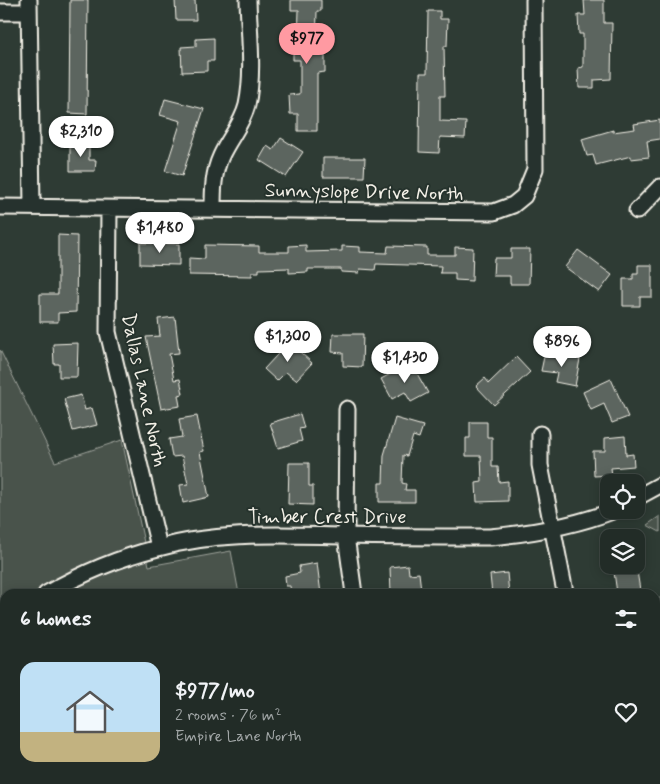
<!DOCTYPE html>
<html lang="en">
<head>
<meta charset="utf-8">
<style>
  :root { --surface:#222c27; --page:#2a342f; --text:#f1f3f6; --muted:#a2a7a7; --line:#3f4844; --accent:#ff9aa2 }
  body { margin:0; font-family:Mynerve,sans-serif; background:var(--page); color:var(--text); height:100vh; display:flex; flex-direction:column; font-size:19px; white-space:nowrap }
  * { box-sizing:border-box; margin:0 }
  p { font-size:16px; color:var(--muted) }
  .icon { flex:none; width:28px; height:28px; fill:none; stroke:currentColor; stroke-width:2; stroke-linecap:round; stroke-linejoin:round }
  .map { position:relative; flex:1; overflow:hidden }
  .drawer { position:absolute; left:0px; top:589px; width:660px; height:196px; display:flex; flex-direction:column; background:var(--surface); border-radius:15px 15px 0 0; box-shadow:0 2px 12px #0003,0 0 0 1px var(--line) }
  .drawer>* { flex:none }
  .controls { position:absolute; left:600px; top:474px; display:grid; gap:10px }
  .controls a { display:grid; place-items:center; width:45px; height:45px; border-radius:10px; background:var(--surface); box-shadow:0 2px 12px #0003,0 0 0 1px var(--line); font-size:25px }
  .price { position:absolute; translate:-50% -42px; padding:0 11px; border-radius:18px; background:#fff; color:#222; font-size:16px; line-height:32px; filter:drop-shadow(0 1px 2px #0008) }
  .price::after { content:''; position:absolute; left:50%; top:30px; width:15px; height:11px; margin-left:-8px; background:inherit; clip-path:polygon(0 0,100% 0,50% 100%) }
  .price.selected { background:var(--accent); color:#111 }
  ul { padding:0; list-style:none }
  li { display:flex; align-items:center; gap:15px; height:125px; padding:0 20px }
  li+li { border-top:1px solid var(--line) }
  li span { display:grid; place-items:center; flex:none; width:140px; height:100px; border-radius:15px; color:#555 }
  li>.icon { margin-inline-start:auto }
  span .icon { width:60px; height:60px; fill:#fffc; stroke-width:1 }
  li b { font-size:21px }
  h2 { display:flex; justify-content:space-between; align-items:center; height:60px; padding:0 20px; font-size:21px }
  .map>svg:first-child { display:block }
</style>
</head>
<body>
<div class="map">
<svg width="660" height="784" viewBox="0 0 660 784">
  <rect width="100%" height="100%" fill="#2e3b34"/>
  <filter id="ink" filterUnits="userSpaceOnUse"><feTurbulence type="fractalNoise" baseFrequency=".02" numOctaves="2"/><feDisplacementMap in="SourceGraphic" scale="10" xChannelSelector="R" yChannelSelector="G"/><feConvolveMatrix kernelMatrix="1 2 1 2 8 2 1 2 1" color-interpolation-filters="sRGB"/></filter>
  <g filter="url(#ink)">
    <path fill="#48524c" stroke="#9ea29a" d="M0 350 55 462 122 440 149 566 231 551 239 594H5V686L0 679Z
      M660 516V532L647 525Z
      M660 598V642L655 637V599Z
      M660 680V784H465V780H655V681Z
      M5 779 264 780V784H0Z"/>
    <path fill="#5c655e" stroke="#f4f1e8" d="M70 0H88L87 114 69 113Z
      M175 0H195L196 20H176Z
      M291 0H321V11H317L316 46H325V72L317 73V131H298V114H290L289 95 300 94V60H293V43H298L299 10H291Z
      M584 0H604V23H612L611 79 594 80V88H579L578 68 583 67V34H579L578 15H585Z
      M428 11H440V19H448L447 46H444L445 96H440V121L466 122 465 138 440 137 439 153 419 152 420 73H427Z
      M214 38V61H207V71L182 72 181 47 196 46V39Z
      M165 99 204 109 182 176 165 171 181 121 160 115Z
      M660 120V139L647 141 649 157 631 159V156L596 165 593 155 587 156 582 139 613 130V132L635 129 634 124Z
      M281 138 303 152 286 177 259 160 267 146 273 150Z
      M70 142H89V160H96L95 171H70Z
      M323 158H365L364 177H323Z
      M58 235 77 236 76 312 58 313V322H40V294H58Z
      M140 243 179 244V265L140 264Z
      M205 245 259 246V252H289V246L306 245V252L342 251V246L360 247V252L387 253 388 246 427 247V255H455V247L473 248 472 281 455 280V273H440L441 266 376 264 375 270 360 269 359 273 341 272V269H308V272L289 273V268L259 269V272H252V276L189 275V258L205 259Z
      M511 249H530L529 284H510V276H493L494 258H511Z
      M578 250 612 275 599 292 565 267Z
      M638 265H652V297H640V306H623V279H633V274H638Z
      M175 317 179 353 169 354 174 380 180 379 183 394 178 395 180 406 161 409 146 337 160 336 158 319Z
      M333 334H363L362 367 343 366V353L332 352Z
      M289 342 312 363 296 380 286 372 277 381 264 369Z
      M78 343 77 377H59V364H54L53 344Z
      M545 352 580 359 575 386 555 382 557 373 541 371Z
      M516 357 530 372 494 405 476 386 485 378 489 383Z
      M411 363 428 393 411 402 405 392 392 399 381 379Z
      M611 379 628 417 612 423 604 404 591 410 583 392Z
      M81 395 85 410 92 408 97 425 73 431 64 399Z
      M300 414 304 428 299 429 302 441 278 448 270 423Z
      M197 416 204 451 200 452 209 497 183 503 180 485 188 484 182 456 172 457 169 439 182 437 179 419Z
      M395 418 423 426 419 438 413 436 407 456 403 455 402 483 406 484 405 490H415V502H379V483H383L384 455Z
      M470 422H487V437H492V467H498L499 482 508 481V501L477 502 476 483 482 482 481 456H466V438H470Z
      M625 436 626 455 633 454 634 466 611 468 612 475 594 476 593 451H605V438Z
      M289 463H309V486H313V505L288 504Z
      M317 563 321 594H291L290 586H286L285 576 300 573 299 566Z
      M408 565 409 574 419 573 421 590 411 591V594H391L390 567Z
      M613 565H636L640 590 617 593Z
      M507 573 509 594H492L490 575Z"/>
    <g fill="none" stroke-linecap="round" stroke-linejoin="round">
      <g stroke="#f4f1e8" stroke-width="19">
        <path id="minor" d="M29 0 32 207
          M0 12H29
          M0 207 494 212 513 205 524 196 535 169 534 0
          M109 209 108 332 159 547
          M213 209C213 191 213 173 221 156 229 138 242 125 247 105 254 72 249 34 248 0
          M637 211 660 187
          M347 409 346 536 354 594
          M540 434V465L565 592
          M636 498 660 485
          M46 594C81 574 118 558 158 548 219 531 283 535 346 536 394 537 442 537 490 537 533 533 575 526 615 510
          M0 624 5 620
          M397 780 399 784"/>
      </g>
      <use href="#minor" stroke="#26332d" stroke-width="15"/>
    </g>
  </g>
  <g text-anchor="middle" stroke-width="4" stroke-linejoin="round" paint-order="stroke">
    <g font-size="20" fill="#f4f1e8" stroke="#26332d">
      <text transform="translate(364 191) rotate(1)" y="7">Sunnyslope Drive North</text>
      <text transform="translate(145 390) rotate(78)" y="7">Dallas Lane North</text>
      <text x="327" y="523">Timber Crest Drive</text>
    </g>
  </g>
</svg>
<div class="controls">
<a><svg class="icon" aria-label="locate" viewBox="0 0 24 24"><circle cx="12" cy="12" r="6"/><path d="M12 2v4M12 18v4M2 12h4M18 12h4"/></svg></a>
<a><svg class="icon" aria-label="layers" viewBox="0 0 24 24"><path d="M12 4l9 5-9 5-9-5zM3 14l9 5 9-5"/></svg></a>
</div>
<b class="price selected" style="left:307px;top:65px">$977</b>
<b class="price" style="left:81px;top:158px">$2,310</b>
<b class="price" style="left:160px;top:254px">$1,480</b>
<b class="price" style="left:288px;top:363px">$1,300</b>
<b class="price" style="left:562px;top:368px">$896</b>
<b class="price" style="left:405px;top:384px">$1,430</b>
<section class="drawer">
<h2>6 homes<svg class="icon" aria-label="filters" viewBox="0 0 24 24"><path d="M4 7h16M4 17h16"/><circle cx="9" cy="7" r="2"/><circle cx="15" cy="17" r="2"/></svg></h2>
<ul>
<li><span style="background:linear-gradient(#bfe0f5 70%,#c2b280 0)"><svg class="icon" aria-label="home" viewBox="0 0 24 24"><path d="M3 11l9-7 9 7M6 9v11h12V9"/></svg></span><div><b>$977/mo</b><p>2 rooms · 76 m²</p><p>Empire Lane North</p></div><svg class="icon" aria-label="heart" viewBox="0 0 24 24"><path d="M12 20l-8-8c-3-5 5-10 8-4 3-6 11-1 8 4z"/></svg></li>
</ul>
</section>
</div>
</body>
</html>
